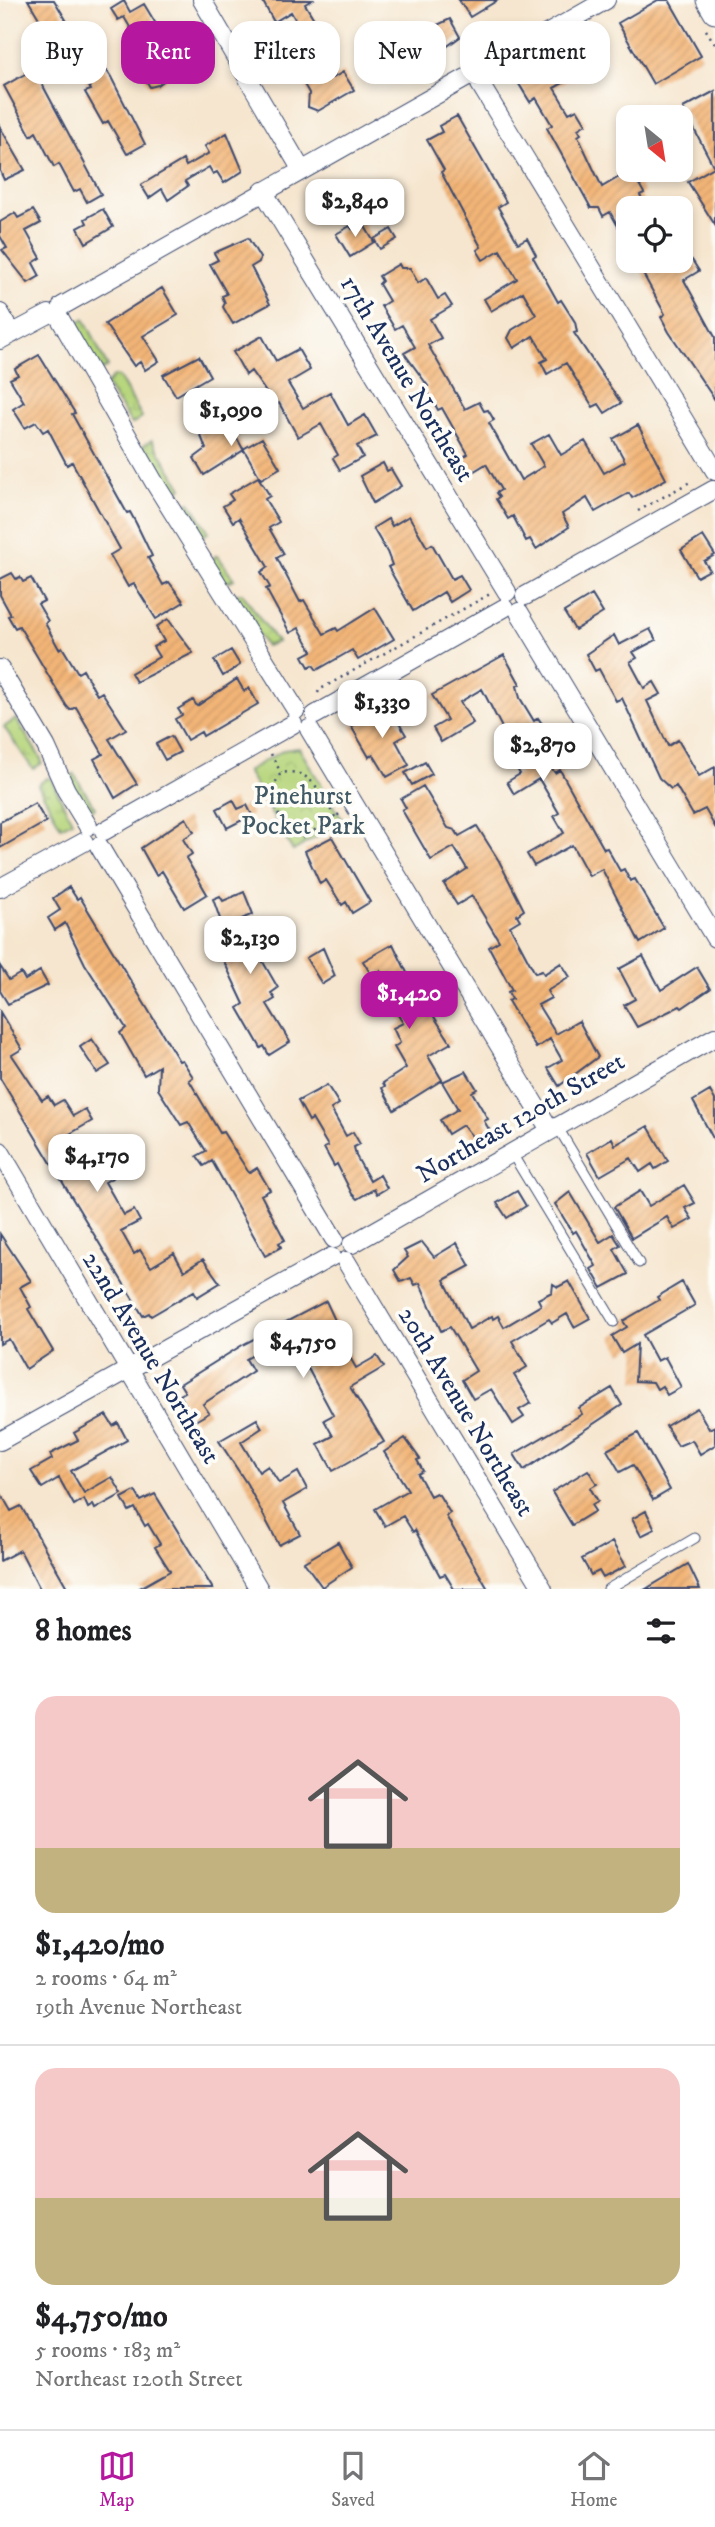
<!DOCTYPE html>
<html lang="en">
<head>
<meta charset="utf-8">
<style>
  :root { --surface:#fff; --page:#f2f2f2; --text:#202124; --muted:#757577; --line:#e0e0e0; --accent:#b5179e }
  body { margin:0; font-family:"IM FELL DW Pica",serif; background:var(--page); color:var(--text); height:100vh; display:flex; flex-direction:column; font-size:26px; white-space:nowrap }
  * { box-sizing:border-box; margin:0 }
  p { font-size:23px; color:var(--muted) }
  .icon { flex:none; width:38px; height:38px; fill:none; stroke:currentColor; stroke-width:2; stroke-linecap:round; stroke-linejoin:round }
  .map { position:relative; height:1589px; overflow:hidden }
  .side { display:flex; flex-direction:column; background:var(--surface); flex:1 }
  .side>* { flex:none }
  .hud { position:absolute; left:21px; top:21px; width:674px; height:63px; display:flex; gap:14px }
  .needle { width:46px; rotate:150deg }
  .fabs { position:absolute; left:616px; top:105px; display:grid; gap:14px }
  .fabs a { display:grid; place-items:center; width:77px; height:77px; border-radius:14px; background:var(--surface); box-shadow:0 4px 10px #0003; font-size:35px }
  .price { position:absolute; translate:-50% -60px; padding:0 16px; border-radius:14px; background:#fff; color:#222; font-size:23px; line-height:46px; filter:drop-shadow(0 2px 4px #0008) }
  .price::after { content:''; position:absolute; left:50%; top:42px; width:21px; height:16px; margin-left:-10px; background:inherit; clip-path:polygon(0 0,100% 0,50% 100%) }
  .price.selected { background:var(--accent); color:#fff }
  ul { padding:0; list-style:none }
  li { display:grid; align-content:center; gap:14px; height:371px; padding:0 35px }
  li+li { border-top:2px solid var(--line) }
  li span { display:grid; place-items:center; height:217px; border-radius:21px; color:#555 }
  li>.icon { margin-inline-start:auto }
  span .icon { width:126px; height:126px; fill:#fffc; stroke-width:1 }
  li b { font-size:30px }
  h2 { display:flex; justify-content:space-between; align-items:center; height:84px; padding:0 35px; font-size:30px }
  .chip { padding:0 24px; border-radius:21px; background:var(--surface); box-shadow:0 4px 10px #0003; font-size:24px; line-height:63px }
  .chip.selected { background:var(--accent); color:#fff }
  .tabs { display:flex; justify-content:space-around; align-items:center; height:98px; border-top:2px solid var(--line); background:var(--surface); font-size:19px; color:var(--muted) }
  .tabs a { display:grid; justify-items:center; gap:4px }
  .tabs .selected { color:var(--accent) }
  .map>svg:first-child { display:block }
</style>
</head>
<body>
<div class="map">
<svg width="715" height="1589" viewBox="0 0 715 1589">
  <defs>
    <pattern id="wetland-marsh" width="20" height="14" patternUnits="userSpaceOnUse" patternTransform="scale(1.75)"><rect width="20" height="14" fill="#b7d67d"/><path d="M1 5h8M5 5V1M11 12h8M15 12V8" fill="none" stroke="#9db86e"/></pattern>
    <pattern id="park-crowns" width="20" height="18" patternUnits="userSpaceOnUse" patternTransform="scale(1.75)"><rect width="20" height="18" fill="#b7d67d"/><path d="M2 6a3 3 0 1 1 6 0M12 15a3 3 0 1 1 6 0" fill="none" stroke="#9db86e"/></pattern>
    <pattern id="building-hatch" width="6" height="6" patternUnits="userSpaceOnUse" patternTransform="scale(1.75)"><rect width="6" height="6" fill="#f3b577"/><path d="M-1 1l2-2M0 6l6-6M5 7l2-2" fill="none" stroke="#d09c69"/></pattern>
  </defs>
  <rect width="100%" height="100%" fill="#fdfcf7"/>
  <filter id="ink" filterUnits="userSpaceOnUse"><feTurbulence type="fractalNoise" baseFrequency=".0143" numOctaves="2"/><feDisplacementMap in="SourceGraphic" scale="14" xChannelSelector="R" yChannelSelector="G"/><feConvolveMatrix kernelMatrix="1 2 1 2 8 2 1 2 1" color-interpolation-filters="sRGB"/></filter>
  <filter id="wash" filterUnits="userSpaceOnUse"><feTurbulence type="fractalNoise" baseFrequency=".00686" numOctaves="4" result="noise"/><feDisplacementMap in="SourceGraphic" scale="28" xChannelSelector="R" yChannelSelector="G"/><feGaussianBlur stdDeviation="1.57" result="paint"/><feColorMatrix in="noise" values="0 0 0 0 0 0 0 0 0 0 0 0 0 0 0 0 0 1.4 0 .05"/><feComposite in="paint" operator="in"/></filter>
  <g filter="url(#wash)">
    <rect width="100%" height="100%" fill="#f6e6cf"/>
    <path fill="url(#wetland-marsh)" stroke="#69826e" stroke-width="2" d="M84 319C95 337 98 350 108 367L99 371 72 327Z
      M114 376 119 377 142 417 132 424 106 385Z
      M152 440 182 488 170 497 142 446Z
      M190 502 209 532 197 540 178 509Z
      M215 556H218L234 579 226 583 212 561Z
      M242 593 277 642 266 646 232 595Z
      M16 719 41 759 42 763 33 769 4 727Z
      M74 774 95 808 87 813 66 779Z
      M47 778 51 779 72 821 61 827 38 785Z"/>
    <path fill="url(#park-crowns)" stroke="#69826e" stroke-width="2" d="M299 748 343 821 293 851 247 771 284 750Z"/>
    <g id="blocks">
      <path fill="url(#building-hatch)" d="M28 0H54L71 28 77 25 111 77 145 144 127 154 108 121 103 124 85 92 91 90 77 66 70 70Z
        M262 0H312L305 4 317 24 303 33 291 12 274 22Z
        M459 0H498L470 17Z
        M658 0H669L701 56 653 84 618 23Z
        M124 1 130 12 144 4 159 29 153 33 170 62 177 58 182 67 158 85 150 87 144 77 151 73 143 59 149 56 133 28 131 29 124 17 118 20 111 9Z
        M450 19 460 37 442 50 431 28Z
        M307 34 333 78 343 72 354 90 318 111 308 107 309 93 283 48Z
        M407 42 419 61 401 71 387 53Z
        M563 58 574 77 554 88 569 113 577 109 586 124 578 129 581 134 578 136 602 187 631 170 644 193 640 195 647 208H628V244L610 212 603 216 599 208H591L547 128 552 125 536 98 530 102 519 84Z
        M25 69 35 71 101 194 87 202 80 189 74 192 59 164 54 167 36 132 31 136 4 86 25 74Z
        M715 91V225L688 182 714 167 683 108Z
        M457 116 506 202 498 207 518 243 527 238 536 255 533 257 558 302 561 300 575 322 577 332 574 333 621 403 605 413 599 404 593 407 566 363 547 374 541 362 547 359 533 336 514 348 508 338 512 330 536 315 523 292 491 311 484 299 517 279 500 250 483 260 477 250 481 247 441 172 444 170 427 140 442 132 439 126Z
        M0 127 25 170 4 180 0 171Z
        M227 133 243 171 224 183 217 172 213 174 209 167 185 181 188 186 168 200 162 189 149 198 141 185 183 160 186 166 209 153 205 146Z
        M321 189H325L333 202 318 214 307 197Z
        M103 209 113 227 86 243 78 228 87 223 85 219Z
        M33 210 41 223 26 231 41 258 33 263 40 276 28 283 2 250 7 248 0 236V222L15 213 18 218Z
        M363 223 374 242 350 257 336 234 350 226 352 229Z
        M391 229 397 239 380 249 374 239Z
        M248 238 260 258 259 262 251 267 270 304 233 324 223 307 225 303 222 296 227 294 210 264 218 260 214 253Z
        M692 260 699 271 684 280 715 337V400L669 332 661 317 665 314 636 261H675L680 268Z
        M399 264 401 268H410L418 283 426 278 438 299 445 295 452 306 430 319 441 338 428 345 465 409 479 402 484 411 488 410 494 420 489 423 521 480 544 466 531 444 549 434 561 455 585 441 604 473 625 461 613 439 638 425 666 479 632 498 629 493 595 512 587 498 562 514 569 527 536 549 530 539 526 541 513 516 508 519 496 499 499 497 496 493 501 490 486 464 471 473 462 458 468 454 442 408 438 410 425 387 428 386 404 353 415 347 402 325 395 329 381 306 389 301 379 284 382 281 379 276Z
        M162 288 178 315 143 336 159 361 145 370 140 362 134 366 105 324Z
        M262 336 276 361 298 349 310 370 288 383 303 408 330 392 348 425 365 415 377 436 357 446 363 457 340 470 333 458 338 455 321 424 298 437 279 403 275 405 251 371 246 375 233 352Z
        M39 355 75 413 72 414 127 513 130 512 136 523 152 556 148 558 163 585 169 582 184 602 156 619 134 584 128 587 110 555 120 549 72 462 67 465 48 429 43 432 36 422 25 428 13 409 24 402 10 379 18 375 15 369Z
        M199 356 210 376 176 396 163 375Z
        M222 411 243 449 262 438 280 468 261 479 244 450 204 475 194 458 206 449 198 428Z
        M383 463 387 471 391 469 401 486 373 503 360 476Z
        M258 477 270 496 265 499 279 522 269 528 284 554 277 558 300 602 304 600 324 634 336 628 338 631 375 608 394 639 358 660 352 650 317 670 313 665 309 667 303 656 312 651 299 628 290 633 266 589 270 587 261 572 268 567 239 518 233 522 223 506 233 500 229 494Z
        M409 516 427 547 432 544 452 579 460 575 469 590 450 602 444 592 413 611 388 567 392 565 387 552 373 528 388 519 392 526Z
        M703 536 715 555 704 561 710 570 697 577 681 550Z
        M12 573 16 579 20 577 23 582 31 578 44 601 38 604 48 621 45 623 59 649 62 647 78 673 83 670 97 695 102 692 126 729 109 739 137 784 115 798 94 759 103 754 76 707 70 710 66 705 19 626 15 628 8 616 11 615 0 595V579Z
        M592 595 603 613 575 630 564 612Z
        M168 619 193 653 136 682 131 673 159 657 153 647 164 641 156 627Z
        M650 629 656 640 633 652 637 658 630 662 644 688 654 682 661 694 647 701 668 746 678 740 699 776 715 767V827L705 809 693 815 676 786 671 789 659 778 622 698 616 701 599 669 595 671 586 654 614 635 619 645Z
        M231 650 240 665 223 676 214 660Z
        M504 655 520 684 517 686 520 698 534 721 538 718 545 728 532 736 537 747 555 773 560 770 604 849 607 848 620 871 624 869 630 881 635 879 664 928 640 943 602 869 589 876 572 845 534 866 527 854 564 833 554 816 559 813 539 779 514 794 507 782 520 774 510 757 513 749 482 689 460 702 473 723 441 742 433 728 447 720 432 695Z
        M237 679 244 691 249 688 258 704 203 736 201 732 187 740 175 719 182 715 178 709 193 700 197 706Z
        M388 705 406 735 396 741 409 765 387 777 373 754 369 757 351 726Z
        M171 736 180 752 165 760 156 744Z
        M425 762 432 774 412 785 405 773Z
        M423 786 448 828 455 830 459 836 477 826 499 861 524 910 517 915 520 920 510 926 535 973 542 971 544 974 561 963 570 977 547 991 551 998 538 1005 556 1034 579 1021 598 1057 559 1086 548 1068 562 1060 550 1039 536 1048 508 1001 512 999 508 992 512 990 489 947 499 941 472 896 457 905 444 884 467 869 454 847 431 860 402 810 406 808 401 799Z
        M233 800 238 809 247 805 252 815 227 828 217 809Z
        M35 803 46 822 0 848V822Z
        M186 818 194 832 183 839 192 854 186 858 207 894 184 908 162 871 156 875 141 848Z
        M332 837 370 902 352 913 346 902 342 905 326 880 320 884 305 851Z
        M69 887 77 899 80 897 179 1061 182 1060 193 1077 189 1080 220 1133 223 1132 249 1173 257 1168 270 1190 261 1195 285 1240 279 1243 281 1247 265 1256 212 1161 204 1166 197 1156 206 1151 188 1122 181 1125 158 1089 159 1066 144 1075 120 1033 126 1028 85 964 65 923 55 930 48 918 60 910 53 898Z
        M244 892 253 914 235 922 255 957 259 955 278 988 271 993 275 999 267 1004 290 1042 269 1055 264 1046 261 1048 238 1008 244 1004 220 953 230 947 213 899 220 896 223 901Z
        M393 944 411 981 451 1043 428 1056 442 1080 394 1110 382 1088 385 1086 383 1083 406 1068 394 1047 400 1043 393 1028 403 1023 393 1007 399 1003 380 971 372 976 363 961Z
        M323 948 335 976 322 984 306 958Z
        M643 956 661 990 697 967 710 989 682 1008 680 1006 637 1027 624 1005 635 999 619 969Z
        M0 966 9 980 21 973 25 980 40 971 48 985 8 1004 0 991Z
        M0 1012 22 1049 12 1055 42 1100 48 1096 54 1105 63 1100 73 1116 85 1109 92 1121 68 1135 92 1175 105 1167 112 1178 105 1182 124 1215 134 1210 140 1221 121 1231 134 1254 140 1250 151 1267 174 1253 184 1271 203 1259 220 1283 197 1297 194 1291 151 1316 149 1313 143 1316 0 1078Z
        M92 1039 110 1065 97 1073 80 1047Z
        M466 1071 477 1089 472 1092 488 1119 484 1121 490 1131 475 1140 463 1125 448 1134 440 1120 458 1109 442 1082Z
        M327 1085 339 1104 331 1109 346 1136 353 1132 360 1144 354 1147 356 1156 370 1181 380 1175 387 1188 377 1194 374 1189 357 1199 352 1194 337 1164 334 1166 324 1148 328 1146 312 1119 309 1121 298 1101Z
        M710 1091 715 1100V1142L693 1101Z
        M648 1126 668 1161 655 1169 652 1164 640 1172 631 1158 600 1176 587 1153 612 1138 615 1145Z
        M684 1185 695 1203 685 1208 692 1219 674 1229 667 1217 632 1238 614 1207 640 1191 649 1206Z
        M517 1191 526 1206 507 1218 497 1203Z
        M570 1192 600 1242 613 1234 620 1245 614 1249 628 1274 602 1288 591 1269 596 1266 576 1231 573 1233 555 1204Z
        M0 1234 31 1281 20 1287 31 1307 28 1309 53 1351 26 1369 9 1339 0 1344Z
        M422 1242 434 1257 457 1243 470 1266 444 1280 469 1329 492 1316 493 1319 498 1316 504 1327 541 1305 538 1299 552 1292 553 1284 558 1287 569 1281 590 1318 574 1327 567 1314 552 1323 549 1319 512 1341 527 1367 514 1375 531 1403 519 1410 524 1417 513 1424 491 1389 473 1399 462 1380 476 1371 450 1327 441 1331 420 1283 415 1285 411 1278 401 1282 394 1270 408 1257 404 1251Z
        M682 1282 695 1305 643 1335 657 1361 665 1357 681 1387 667 1395 662 1386 657 1389 653 1382 635 1381 637 1344 622 1353 612 1336 627 1327 623 1321 659 1300 657 1297Z
        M326 1301 340 1331 336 1333 356 1368 377 1356 384 1367 350 1387 384 1442 333 1471 318 1444 333 1436 324 1420 333 1415 297 1348 280 1358 269 1346 246 1359 253 1371 203 1404 209 1413 195 1421 180 1395 185 1392 180 1384 244 1344Z
        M612 1388 622 1405 524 1470 514 1454 582 1414 579 1408Z
        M697 1408 709 1429 715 1426V1445L700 1454 692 1440 678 1446 666 1426Z
        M106 1415 113 1426 118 1423 127 1440 71 1471 84 1493 112 1477 122 1494 95 1509 93 1505 88 1508 84 1499 74 1505 59 1478 42 1488 31 1471 52 1459 50 1454 78 1440 74 1433Z
        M257 1419 262 1428 241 1442 259 1472 268 1466 279 1483 298 1472 307 1489 283 1503 300 1534 279 1545 247 1484 219 1441Z
        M638 1433 670 1490 653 1500 633 1465 620 1472 607 1450Z
        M405 1438 420 1459 417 1460 423 1471 418 1474 430 1496 436 1493 439 1495 450 1513 446 1516 488 1589H454L445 1574 440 1576 415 1530 413 1532 403 1516 385 1526 375 1509 408 1490 384 1452Z
        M588 1470 597 1484 590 1488 598 1501 591 1505 595 1511 572 1525 552 1492Z
        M135 1491 141 1501 155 1494 213 1589H138L170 1571 155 1547 160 1544 148 1524 145 1526 135 1508 129 1511 122 1498Z
        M0 1492 11 1511 21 1506 68 1589H40L20 1550 0 1561Z
        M646 1511 655 1529 641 1536 632 1519Z
        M338 1542 352 1567 322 1587 304 1562Z
        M612 1542 626 1566 603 1578 599 1571 591 1575 582 1559Z
        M688 1564 700 1589H646Z"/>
    </g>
  </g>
  <g filter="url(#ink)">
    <use href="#blocks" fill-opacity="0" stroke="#3c4a6f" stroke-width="2"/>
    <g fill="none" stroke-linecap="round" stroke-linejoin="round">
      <g stroke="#3c4a6f" stroke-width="11">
        <path id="service" d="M557 1126 639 1263
          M511 1152 614 1322
          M608 1589 695 1538"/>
      </g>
      <g stroke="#3c4a6f" stroke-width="20">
        <path id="minor" d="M202 0 301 169
          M482 71 606 0
          M480 84 715 471
          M263 191 507 592
          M62 306 466 78
          M0 313 12 334
          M59 317 154 482 296 710
          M0 340 49 314
          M525 596 713 490
          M519 612 715 938
          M0 669 46 746 66 790 88 826
          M315 715 504 608
          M309 729 550 1130
          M104 831 293 724
          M99 846 334 1239
          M0 888 84 842
          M0 1151 259 1589
          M352 1244 715 1037
          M346 1261 543 1589
          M0 1441 331 1257"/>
      </g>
      <g stroke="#3c4a6f" stroke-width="25">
        <path id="tertiary" d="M708 0 715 12"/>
      </g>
      <path stroke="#3c4a6f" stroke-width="2.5" stroke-dasharray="2 5" stroke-linecap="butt" d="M706 30 715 44
        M638 511 690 482
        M318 693 319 690 490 594
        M271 754 281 773
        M335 817C321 794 311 767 281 773 264 796 278 819 296 837H304L341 813"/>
      <use href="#service" stroke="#fff" stroke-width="9"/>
      <use href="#minor" stroke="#fff" stroke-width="18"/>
      <use href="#tertiary" stroke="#fff" stroke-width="23"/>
    </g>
  </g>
  <g text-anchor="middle" stroke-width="7" stroke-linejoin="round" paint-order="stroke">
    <g font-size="26" fill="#1b2f5e" stroke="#fdfcf7">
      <text transform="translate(408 378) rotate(59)" y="9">17th Avenue Northeast</text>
      <text transform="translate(520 1117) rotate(-30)" y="9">Northeast 120th Street</text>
      <text transform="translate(152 1357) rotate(59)" y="9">22nd Avenue Northeast</text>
      <text transform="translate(467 1411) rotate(59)" y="9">20th Avenue Northeast</text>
    </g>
    <g font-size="26" fill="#425966" stroke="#fdfcf7">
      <text x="303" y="804">Pinehurst<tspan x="303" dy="30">Pocket Park</tspan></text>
    </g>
  </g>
</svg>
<div class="fabs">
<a><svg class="needle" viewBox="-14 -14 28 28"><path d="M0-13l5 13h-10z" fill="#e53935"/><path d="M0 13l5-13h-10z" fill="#757577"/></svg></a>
<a><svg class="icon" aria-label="locate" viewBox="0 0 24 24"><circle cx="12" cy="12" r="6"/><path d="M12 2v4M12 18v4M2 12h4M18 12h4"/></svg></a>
</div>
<b class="price" style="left:355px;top:239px">$2,840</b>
<b class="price" style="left:231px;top:448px">$1,090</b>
<b class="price" style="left:382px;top:740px">$1,330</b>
<b class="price" style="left:543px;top:783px">$2,870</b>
<b class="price" style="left:250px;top:976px">$2,130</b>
<b class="price selected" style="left:409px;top:1031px">$1,420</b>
<b class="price" style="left:97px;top:1194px">$4,170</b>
<b class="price" style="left:303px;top:1380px">$4,750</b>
<div class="hud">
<a class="chip">Buy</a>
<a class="chip selected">Rent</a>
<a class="chip">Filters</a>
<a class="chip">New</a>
<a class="chip">Apartment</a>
</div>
</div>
<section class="side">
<h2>8 homes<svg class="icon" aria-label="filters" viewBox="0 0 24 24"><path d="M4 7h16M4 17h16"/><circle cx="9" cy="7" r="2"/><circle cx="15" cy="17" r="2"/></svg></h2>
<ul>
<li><span style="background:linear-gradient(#f6c9c9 70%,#c2b280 0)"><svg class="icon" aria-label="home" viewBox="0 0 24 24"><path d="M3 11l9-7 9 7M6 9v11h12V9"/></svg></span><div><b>$1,420/mo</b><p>2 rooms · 64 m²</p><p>19th Avenue Northeast</p></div></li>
<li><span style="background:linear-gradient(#f6c9c9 60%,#c2b280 0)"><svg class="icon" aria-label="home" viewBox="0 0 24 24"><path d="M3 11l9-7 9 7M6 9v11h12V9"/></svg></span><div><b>$4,750/mo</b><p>5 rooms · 183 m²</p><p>Northeast 120th Street</p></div></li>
</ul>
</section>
<nav class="tabs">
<a class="selected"><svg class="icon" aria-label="map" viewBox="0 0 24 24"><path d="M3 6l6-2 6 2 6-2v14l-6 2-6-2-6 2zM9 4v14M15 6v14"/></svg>Map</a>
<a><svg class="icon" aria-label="saved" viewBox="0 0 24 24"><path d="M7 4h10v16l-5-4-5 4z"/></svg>Saved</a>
<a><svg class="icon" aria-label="home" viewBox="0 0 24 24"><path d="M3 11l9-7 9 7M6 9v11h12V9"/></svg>Home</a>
</nav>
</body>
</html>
